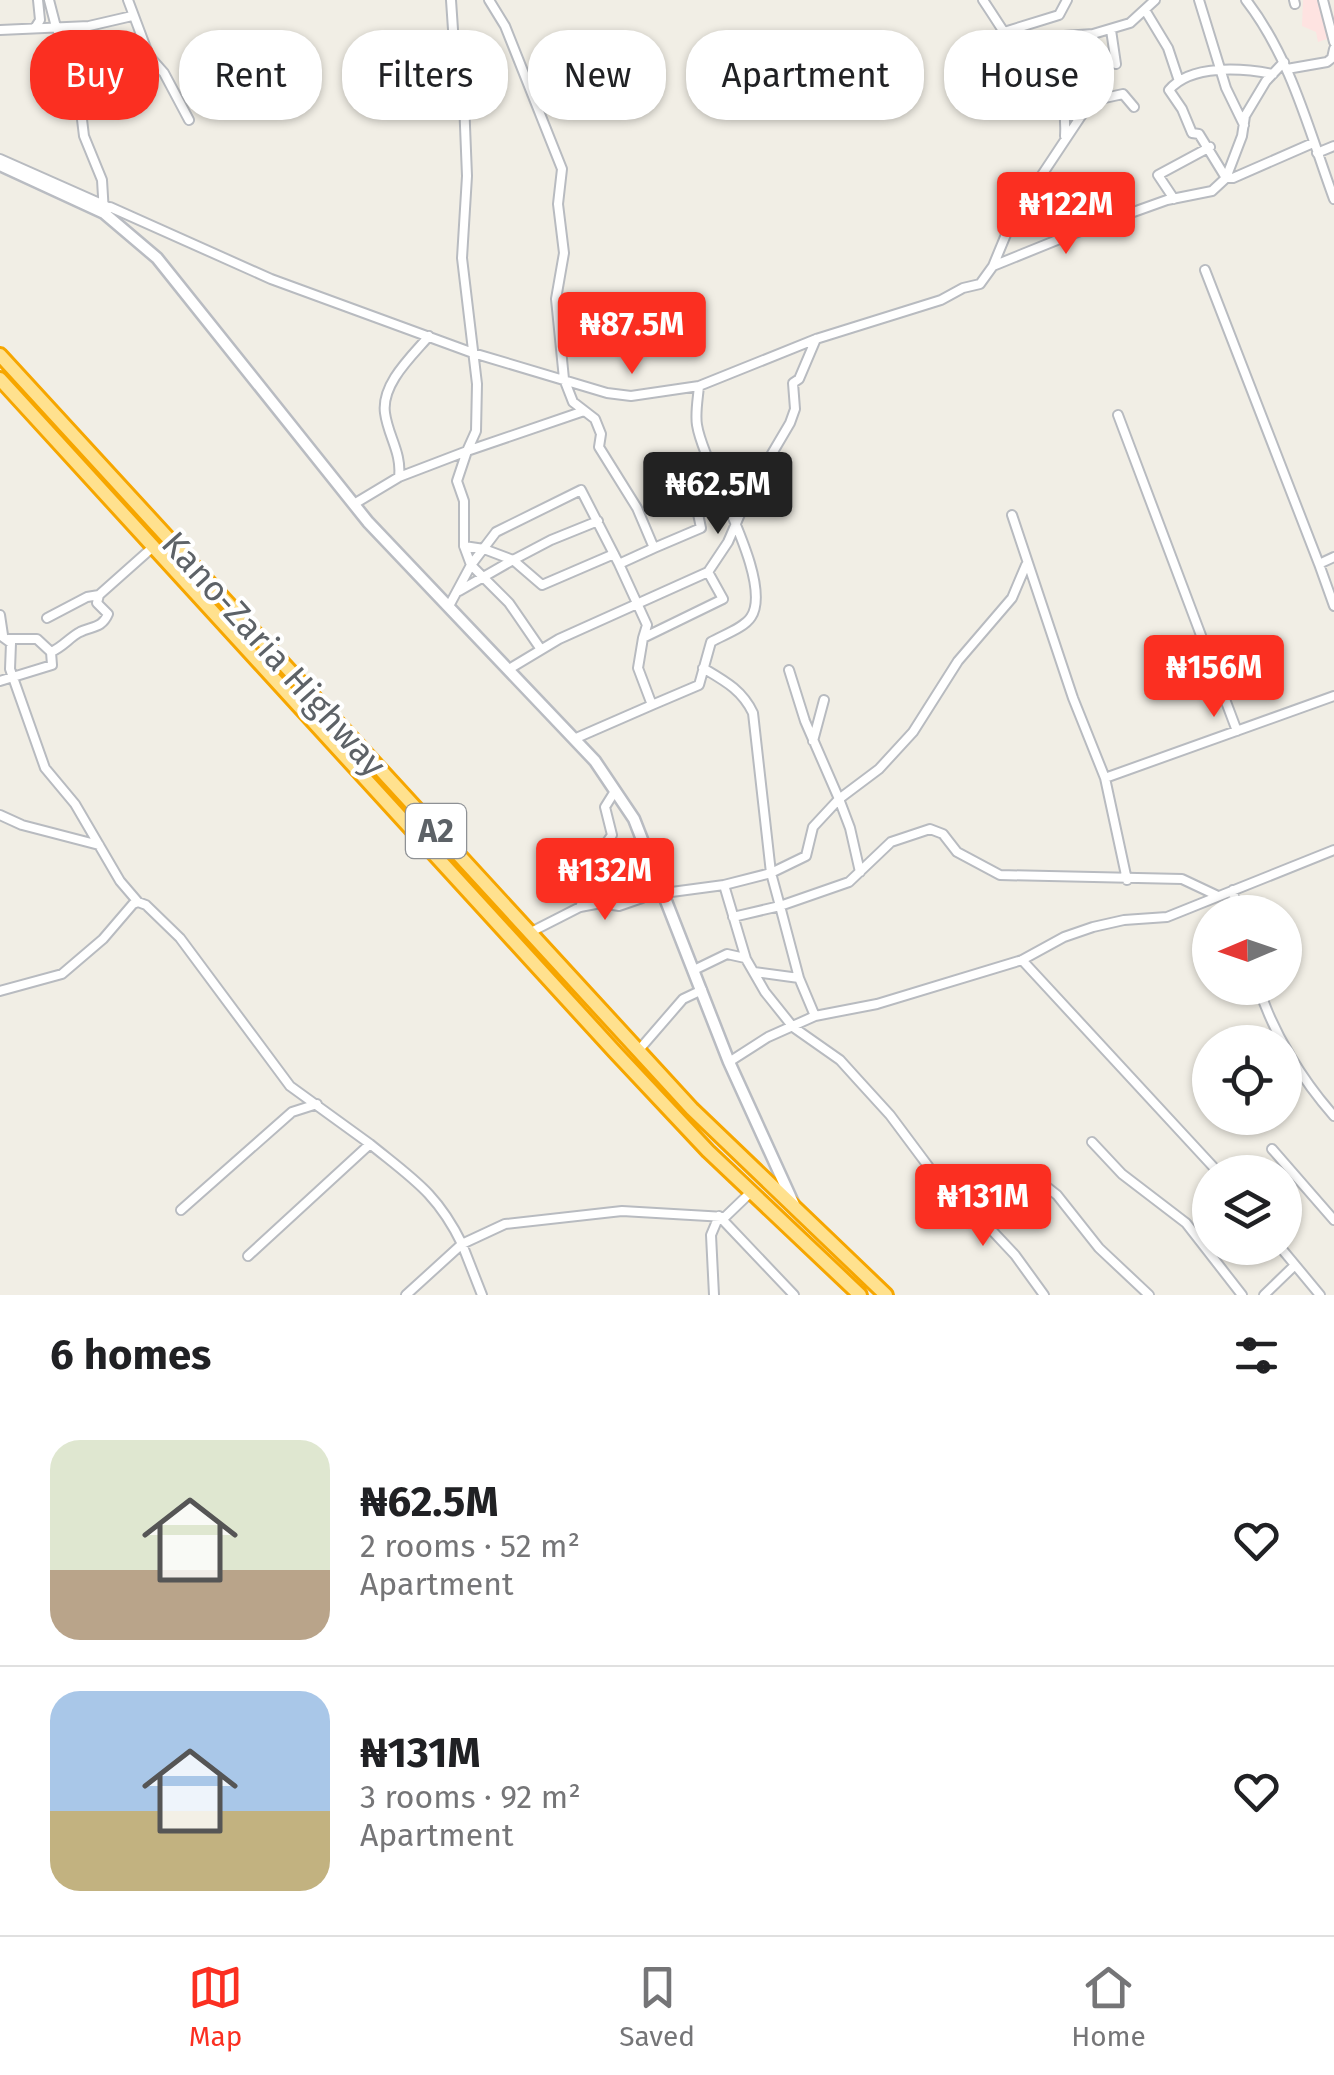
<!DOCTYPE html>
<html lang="en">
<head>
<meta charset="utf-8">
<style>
  :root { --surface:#fff; --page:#f2f2f2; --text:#202124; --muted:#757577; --line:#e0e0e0; --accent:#fb2f21 }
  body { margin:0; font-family:"Fira Sans",sans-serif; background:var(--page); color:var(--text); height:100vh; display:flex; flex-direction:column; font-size:38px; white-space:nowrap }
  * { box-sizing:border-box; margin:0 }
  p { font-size:32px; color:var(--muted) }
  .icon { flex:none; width:55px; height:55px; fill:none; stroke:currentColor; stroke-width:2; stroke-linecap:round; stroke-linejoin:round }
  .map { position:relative; height:1295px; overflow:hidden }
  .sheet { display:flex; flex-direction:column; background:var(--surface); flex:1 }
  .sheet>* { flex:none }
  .hud { position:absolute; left:30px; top:30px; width:1275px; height:90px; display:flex; gap:20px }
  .needle { width:65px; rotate:268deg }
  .controls { position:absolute; left:1192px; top:895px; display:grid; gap:20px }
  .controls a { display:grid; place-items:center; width:110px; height:110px; border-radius:50%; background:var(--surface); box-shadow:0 2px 8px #0004; font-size:50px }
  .price { position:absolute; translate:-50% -85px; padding:0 22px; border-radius:10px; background:var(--accent); color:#fff; font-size:32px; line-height:65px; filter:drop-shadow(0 2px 5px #0008) }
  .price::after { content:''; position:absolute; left:50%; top:60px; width:30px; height:22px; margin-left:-15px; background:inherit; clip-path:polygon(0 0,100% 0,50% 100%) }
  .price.on { background:#222; color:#fff }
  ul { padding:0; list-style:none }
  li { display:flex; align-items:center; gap:30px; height:250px; padding:0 50px }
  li+li { border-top:2px solid var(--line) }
  li span { display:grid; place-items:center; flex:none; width:280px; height:200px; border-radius:30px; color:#555 }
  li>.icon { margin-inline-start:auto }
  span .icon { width:120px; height:120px; fill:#fffc; stroke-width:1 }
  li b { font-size:42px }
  h2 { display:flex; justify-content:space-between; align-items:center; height:120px; padding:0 50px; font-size:42px }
  .tag { padding:0 35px; border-radius:40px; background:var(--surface); box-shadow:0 2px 8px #0004; font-size:35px; line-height:90px }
  .tag.on { background:var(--accent); color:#fff }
  .dock { display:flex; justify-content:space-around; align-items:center; height:140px; border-top:2px solid var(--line); background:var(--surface); font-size:28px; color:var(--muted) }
  .dock a { display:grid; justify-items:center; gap:5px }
  .dock .on { color:var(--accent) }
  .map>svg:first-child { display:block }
</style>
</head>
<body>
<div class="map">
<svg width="1334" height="1295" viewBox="0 0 1334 1295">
  <rect width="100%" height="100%" fill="#f1eee5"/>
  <path fill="#fee3e1" d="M1303 0H1322L1330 38 1318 42 1316 32 1302 26Z"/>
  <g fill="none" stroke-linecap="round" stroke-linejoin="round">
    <g stroke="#b8bbc0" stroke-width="12">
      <path id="street" d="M49 0 56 27 76 70 84 136 102 180 104 213 110 207 271 279 473 353 607 393 631 396 699 386 816 339 941 300 963 288 980 284 993 266 1072 234 1167 200 1212 191 1226 178 1242 136 1245 116 1266 81 1284 62
        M128 0 149 56 164 73 189 120
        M489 0 505 26 562 169 558 204 564 253 556 299 564 379 573 402 595 419 601 434 599 447 637 508 654 548 619 564 647 625 643 638
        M983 0C995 18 1007 37 1019 55 1044 89 1068 84 1065 136
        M1199 0 1226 88 1244 125
        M1246 0C1291 58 1309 131 1334 199
        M1294 0 1295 4
        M1323 0 1334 42
        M1145 10 1168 48 1179 81
        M35 28 40 20 38 0
        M0 30 89 26 132 16
        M1111 30 1116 64
        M1004 32 1059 15 1067 0
        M1287 69 1327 62 1332 58 1334 49
        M1273 74C1242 68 1191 64 1169 90L1182 109 1192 133 1199 134 1226 178H1233L1313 143
        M1049 83 1072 72 1064 36 1093 34 1130 23 1155 0
        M1317 153 1334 146
        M0 159 106 206
        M1174 199 1158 175 1210 147
        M993 266 1012 220 1091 101 1123 94 1134 107
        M1205 270 1319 564
        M1118 415 1237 731
        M399 477C402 453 388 436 385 413 381 384 412 356 429 336
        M354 504 399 477 467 451 476 431 477 384 462 258 467 176 464 101 455 59 451 0
        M1012 515 1073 698 1105 778 1127 880
        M464 546 484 549 513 560 551 540 598 521
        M654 548 701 528 697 509 713 475
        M1334 557 1319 564 1334 606
        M459 591 513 560 542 585 614 554
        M449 606 471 565 496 532 581 490 619 564
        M0 615 3 635
        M47 618 87 597 99 595
        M0 635 11 643 10 669 45 768 75 804 120 881 138 902
        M8 639H37L51 652
        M540 648 509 603 471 565 464 546V501L457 481 467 451 584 411
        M703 668C725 681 742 690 753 713L771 873 806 856 813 827 839 799 805 721 789 670
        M509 669 559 639 708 572
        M0 681 52 665 51 652C63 647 70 637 80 632 93 626 102 628 108 614L97 603 99 595 153 547
        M652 705 699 685 711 642C723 635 744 628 751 617 775 581 704 468 697 425 695 413 698 398 699 386
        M574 739 652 705 638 668 643 638 723 599 708 572 728 542 750 491 790 423 795 409 793 383 799 379 816 339
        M813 741 824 700
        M1105 778 1334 696
        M0 815 22 825 99 845
        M860 872 850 828 839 799 879 769 913 732 958 661 1012 598 1026 565
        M724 885 771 873 780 906 849 882 891 842 930 829 943 834 957 852 1000 875 1182 879 1218 896
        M1233 890 1237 912
        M664 893 724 885 746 959 765 992 793 1027 840 1060 859 1081 890 1115 943 1186 969 1206 1015 1255 1044 1295
        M580 907C588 892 588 878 598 865L597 856 612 835 605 807 615 791
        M733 917 780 906 799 978
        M529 933 580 907 601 903 619 906 642 898 661 887
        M1022 960 1218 1172
        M694 970 727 954 745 958
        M754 972 799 978 815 1016 877 1004 1022 960 1064 937 1093 927 1124 920 1167 917 1334 850
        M1259 988C1273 1033 1303 1081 1334 1116
        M0 991 62 974 103 939 133 904 138 902 146 905 180 938 290 1086 370 1144
        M638 1051 683 999 702 990
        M729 1062 768 1037 815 1016
        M1092 1142 1122 1174 1186 1223 1242 1295
        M1272 1149 1334 1220
        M1043 1184 1057 1195 1099 1248 1149 1295
        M181 1210 292 1112 317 1104
        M1281 1248 1320 1295
        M248 1256 370 1144C413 1179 437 1193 462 1244L406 1295
        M482 1295 462 1244 505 1224 622 1211 725 1217 751 1192
        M714 1295 711 1235 719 1216 794 1295
        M1264 1295 1295 1265"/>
    </g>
    <g stroke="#b9bcc2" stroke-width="15">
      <path id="secondary" d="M0 165 104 213 157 258 368 522 595 761 634 819 729 1062 795 1207"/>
    </g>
    <g stroke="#f6a600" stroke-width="18">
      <path id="highway" d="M0 355 692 1109 886 1295
        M0 379 615 1052 708 1151 860 1295"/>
    </g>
    <use href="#street" stroke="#fff" stroke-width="8"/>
    <use href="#secondary" stroke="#fff" stroke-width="10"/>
    <use href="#highway" stroke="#ffe18e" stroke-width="12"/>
  </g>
  <g text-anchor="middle" stroke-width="8" stroke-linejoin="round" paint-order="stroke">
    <rect fill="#fff" stroke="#8e9195" stroke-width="2.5" x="406" y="804" width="60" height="54" rx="8"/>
    <g font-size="32" font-weight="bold" fill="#5d6267">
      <text x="436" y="842">A2</text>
    </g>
    <g font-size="35" fill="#5d6267" stroke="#fff">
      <text transform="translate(274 654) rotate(48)" y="12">Kano-Zaria Highway</text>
    </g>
  </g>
</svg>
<div class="controls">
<a><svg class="needle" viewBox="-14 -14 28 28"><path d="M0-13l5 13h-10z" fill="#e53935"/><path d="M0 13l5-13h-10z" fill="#757577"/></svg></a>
<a><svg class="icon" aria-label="locate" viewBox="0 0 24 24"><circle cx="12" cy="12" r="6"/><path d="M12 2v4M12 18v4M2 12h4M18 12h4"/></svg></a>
<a><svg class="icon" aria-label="layers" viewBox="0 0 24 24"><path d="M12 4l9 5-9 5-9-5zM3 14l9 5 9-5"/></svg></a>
</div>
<b class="price" style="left:1066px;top:257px">₦122M</b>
<b class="price" style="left:632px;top:377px">₦87.5M</b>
<b class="price on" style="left:718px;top:537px">₦62.5M</b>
<b class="price" style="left:1214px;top:720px">₦156M</b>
<b class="price" style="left:605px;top:923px">₦132M</b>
<b class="price" style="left:983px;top:1249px">₦131M</b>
<div class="hud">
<a class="tag on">Buy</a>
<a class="tag">Rent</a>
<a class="tag">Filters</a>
<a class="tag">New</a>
<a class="tag">Apartment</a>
<a class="tag">House</a>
</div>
</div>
<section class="sheet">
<h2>6 homes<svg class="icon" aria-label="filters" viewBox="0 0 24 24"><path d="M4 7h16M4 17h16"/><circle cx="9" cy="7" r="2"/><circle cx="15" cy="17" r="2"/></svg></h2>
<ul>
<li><span style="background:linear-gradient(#dfe7d0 65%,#b9a48a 0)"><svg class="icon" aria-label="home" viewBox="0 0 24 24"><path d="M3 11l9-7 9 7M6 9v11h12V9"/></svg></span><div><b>₦62.5M</b><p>2 rooms · 52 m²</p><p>Apartment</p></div><svg class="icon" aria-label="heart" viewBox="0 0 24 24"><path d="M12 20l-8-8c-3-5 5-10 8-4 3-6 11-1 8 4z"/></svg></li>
<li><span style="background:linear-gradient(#a9c7e8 60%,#c2b280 0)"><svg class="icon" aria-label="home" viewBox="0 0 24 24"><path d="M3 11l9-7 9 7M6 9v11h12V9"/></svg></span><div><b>₦131M</b><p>3 rooms · 92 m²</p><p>Apartment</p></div><svg class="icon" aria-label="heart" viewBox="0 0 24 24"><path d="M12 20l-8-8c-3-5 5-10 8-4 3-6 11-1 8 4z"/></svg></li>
</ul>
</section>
<nav class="dock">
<a class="on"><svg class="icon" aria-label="map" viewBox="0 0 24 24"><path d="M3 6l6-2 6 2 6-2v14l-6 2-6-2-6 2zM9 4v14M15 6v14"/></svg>Map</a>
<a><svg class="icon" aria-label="saved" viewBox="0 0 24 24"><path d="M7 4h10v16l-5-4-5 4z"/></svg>Saved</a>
<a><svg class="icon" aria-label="home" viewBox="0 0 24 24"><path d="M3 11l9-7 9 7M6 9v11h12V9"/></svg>Home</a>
</nav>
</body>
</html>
